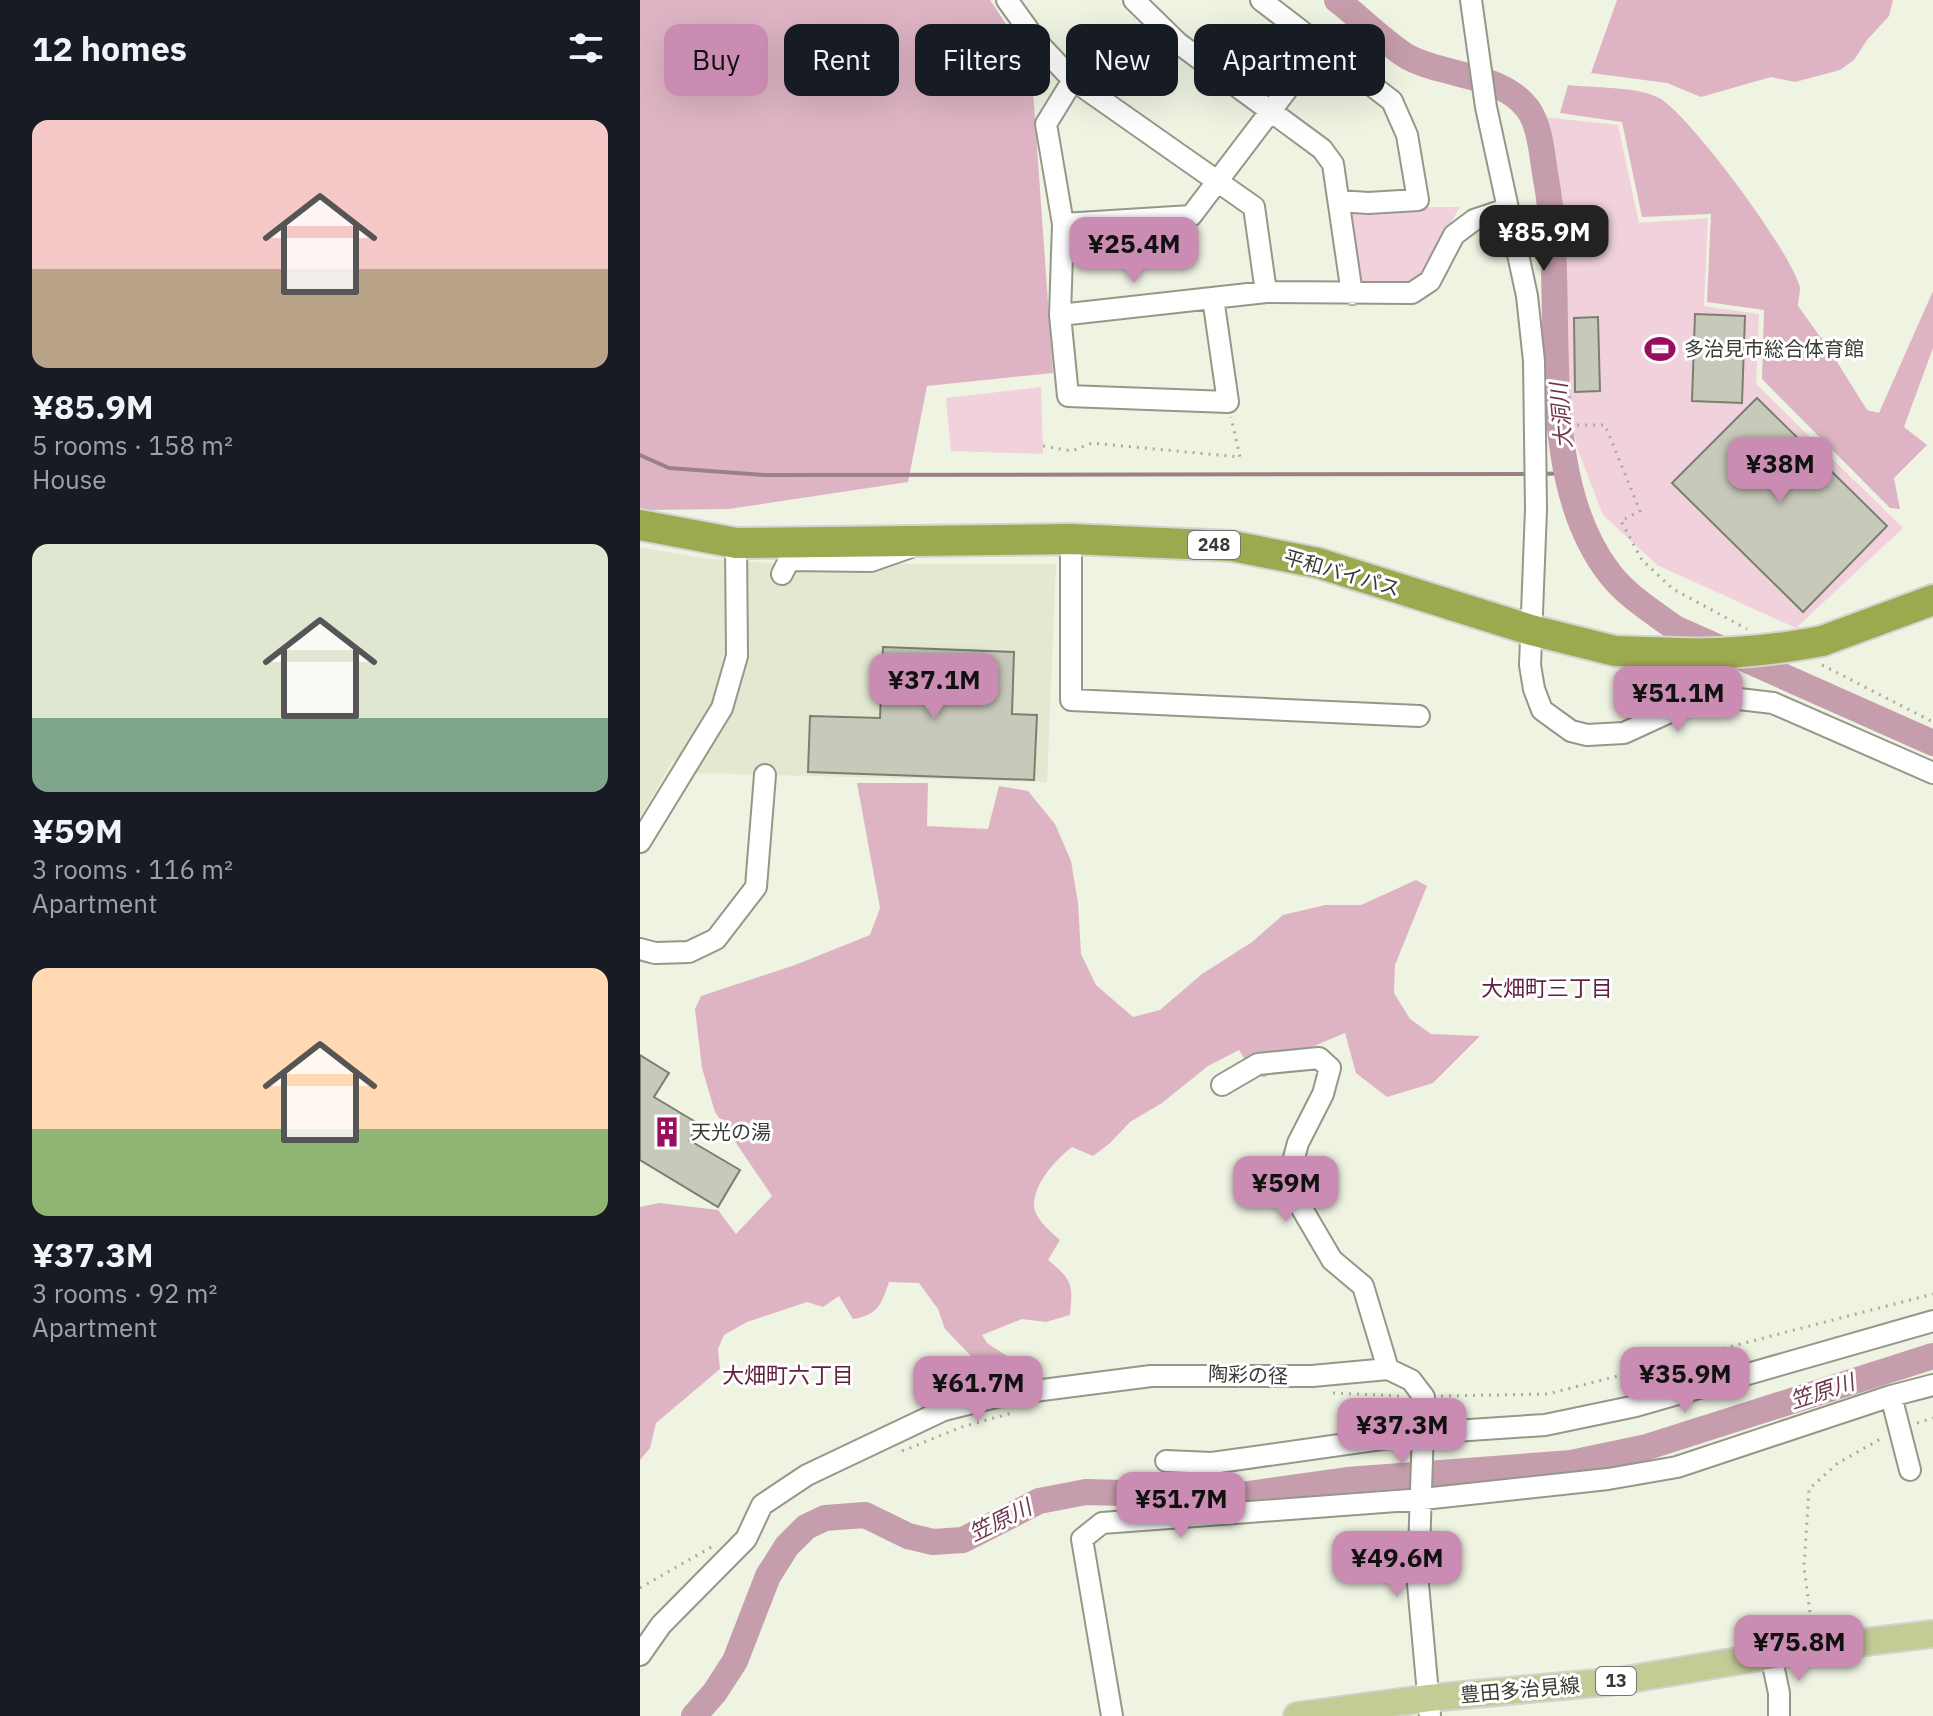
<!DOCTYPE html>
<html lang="en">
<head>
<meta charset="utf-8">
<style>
  :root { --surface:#171b24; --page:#242831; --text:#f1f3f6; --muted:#9ea1a6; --accent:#ca8cb2 }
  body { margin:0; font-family:"IBM Plex Sans","Noto Sans JP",sans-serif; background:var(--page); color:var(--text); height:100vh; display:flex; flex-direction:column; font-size:30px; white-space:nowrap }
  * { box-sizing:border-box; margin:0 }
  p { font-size:26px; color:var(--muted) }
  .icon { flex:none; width:44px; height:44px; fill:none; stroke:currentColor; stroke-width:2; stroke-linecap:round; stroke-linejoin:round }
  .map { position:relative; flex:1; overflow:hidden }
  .drawer { display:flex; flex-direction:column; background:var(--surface); width:640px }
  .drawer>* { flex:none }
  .banner { position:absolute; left:24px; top:24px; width:760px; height:72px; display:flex; gap:16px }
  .price { position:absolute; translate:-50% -68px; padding:0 18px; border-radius:16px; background:var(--accent); color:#111; font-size:26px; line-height:52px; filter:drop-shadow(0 2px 4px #0008) }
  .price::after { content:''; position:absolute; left:50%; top:48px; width:24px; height:18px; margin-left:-12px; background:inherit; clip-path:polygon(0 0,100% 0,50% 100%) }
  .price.current { background:#222; color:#fff }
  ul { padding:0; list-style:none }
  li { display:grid; align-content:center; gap:16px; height:424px; padding:0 32px }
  li span { display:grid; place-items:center; height:248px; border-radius:16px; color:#555 }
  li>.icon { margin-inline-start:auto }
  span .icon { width:144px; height:144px; fill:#fffc; stroke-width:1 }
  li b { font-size:34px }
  h2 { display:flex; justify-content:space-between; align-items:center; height:96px; padding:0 32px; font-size:34px }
  .pill { padding:0 28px; border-radius:16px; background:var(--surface); box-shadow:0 8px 32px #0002; font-size:28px; line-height:72px }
  .pill.current { background:var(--accent); color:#111 }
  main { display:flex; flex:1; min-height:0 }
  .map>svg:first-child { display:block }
</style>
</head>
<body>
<main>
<section class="drawer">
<h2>12 homes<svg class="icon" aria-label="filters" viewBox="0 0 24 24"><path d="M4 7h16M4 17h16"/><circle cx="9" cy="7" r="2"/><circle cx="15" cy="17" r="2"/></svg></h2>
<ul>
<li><span style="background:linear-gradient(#f6c9c9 60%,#b9a48a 0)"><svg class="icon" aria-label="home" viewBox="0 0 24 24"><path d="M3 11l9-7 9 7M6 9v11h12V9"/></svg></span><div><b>¥85.9M</b><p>5 rooms · 158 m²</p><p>House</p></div></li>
<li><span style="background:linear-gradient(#dfe7d0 70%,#7fa58c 0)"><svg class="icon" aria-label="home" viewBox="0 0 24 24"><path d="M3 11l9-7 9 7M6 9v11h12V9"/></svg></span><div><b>¥59M</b><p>3 rooms · 116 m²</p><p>Apartment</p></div></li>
<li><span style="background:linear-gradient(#ffd9b3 65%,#8fb573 0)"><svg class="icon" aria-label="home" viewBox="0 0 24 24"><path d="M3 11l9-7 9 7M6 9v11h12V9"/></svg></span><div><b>¥37.3M</b><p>3 rooms · 92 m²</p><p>Apartment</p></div></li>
</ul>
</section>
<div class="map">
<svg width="1293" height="1716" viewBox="0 0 1293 1716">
  <rect width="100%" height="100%" fill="#eff3e2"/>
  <path fill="#e3e8d0" d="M0 547 67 559 147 564H416L407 782 58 773 33 760 0 818Z"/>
  <path fill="#f0d1dc" d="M903 117 978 125 999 223 1068 218 1064 306 1119 314 1116 384 1263 528 1156 628 1017 565 963 515 937 448 924 394 915 210Z
    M717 207H820L776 281 719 283 707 220Z
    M401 387 403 454 311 451 306 398Z"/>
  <path fill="#deb4c4" d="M0 0H350L391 62 413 373 287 386 268 482 89 509 9 510 0 508Z
    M977 0H1253L1249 16 1227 40 1214 60 1200 70 1155 82 1131 77 1061 97 1027 83 951 73Z
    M928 85C953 88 997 86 1019 98 1049 114 1153 254 1160 288 1160 293 1158 301 1158 306L1189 349 1227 410 1239 413 1293 291V348L1264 427 1287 445 1254 478 1260 509 1250 508 1122 379 1124 310 1067 302 1071 214 1002 217 982 122 920 113Z
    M217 783H288L287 826 348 829 359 786 388 791 415 824 431 861 438 903 441 954 456 985 493 1017 520 1010 562 974 612 942 643 915 685 905H721L776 880 787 886 755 965 754 993 770 1019 791 1034 840 1036 793 1083 747 1097 716 1073 705 1033 667 1049 625 1077 615 1076 599 1050 568 1066 522 1103 490 1122 469 1144 453 1156 432 1147C416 1159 389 1188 395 1211 399 1222 411 1232 420 1240L408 1260C433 1280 433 1285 430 1315L406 1322 382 1319 342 1335 347 1343 373 1360 371 1377 353 1379 305 1329 298 1309 279 1283 249 1282C241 1305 238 1315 213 1319L199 1296 183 1307 167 1302 107 1322 84 1335 78 1349 80 1369 16 1423 10 1448 0 1460V1207L19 1203 78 1210 96 1234 132 1196 75 1112 62 1068 55 1009 61 996 155 965 230 935 240 908Z"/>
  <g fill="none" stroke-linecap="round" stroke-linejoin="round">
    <path stroke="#9c8088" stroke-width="4" d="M0 455 29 468 124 475 891 474
      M903 474 926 473"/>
    <path stroke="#c69dac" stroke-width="26" d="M697 0C718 16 747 45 768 57 805 77 861 73 888 109 901 127 902 158 906 179 928 299 891 473 970 574 987 596 1013 612 1035 628L1293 743
      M54 1716 75 1692 95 1661 128 1576 147 1546 166 1527 185 1518 225 1515 268 1536 293 1542 323 1540 399 1501 446 1492 594 1496 707 1480 931 1463 1007 1447 1293 1356"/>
  </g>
  <path fill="#c7caba" stroke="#7c7f70" stroke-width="2" d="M1055 314 1105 316 1102 403 1052 401Z
    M958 317 960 391 935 392 934 318Z
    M1117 398 1247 526 1163 612 1032 483Z
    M243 647 374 652 372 714 397 715 394 780 168 772 170 716 240 718Z
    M0 1055 29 1073 14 1097 59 1124 49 1140 100 1170 78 1207 0 1160Z"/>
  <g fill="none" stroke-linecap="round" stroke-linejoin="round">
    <g stroke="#959888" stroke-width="24">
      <path id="minor" d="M367 0 398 43 433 80 614 207 626 292
        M494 0 538 43 682 149 693 164 712 294
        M621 0 752 101 767 135 778 200 728 203 699 201
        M831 0 846 107 887 296 894 361 896 509 890 665 894 689 902 710 931 731 947 735 984 733 1056 700 1082 697 1133 703 1293 773
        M433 80 406 124 423 224 420 315 428 396 588 402 573 298
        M423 224 551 216 680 46
        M420 315 626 292 772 293 790 281 814 235 834 220 867 209
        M431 539V700L779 716
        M142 574 149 560 231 561 271 547
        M0 842 82 708 97 656 96 543
        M0 949 15 953 49 952 76 939 116 887 125 775
        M582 1085 618 1064 679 1058 690 1068 683 1094 658 1143 648 1180 658 1202 692 1260 723 1286 748 1369 771 1380 784 1397 778 1584 790 1716
        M1251 1396 1270 1470
        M526 1461 572 1463 784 1433 905 1425 996 1406 1293 1321
        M0 1655 21 1625 106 1539 122 1505 167 1475 304 1410 364 1395 511 1376H672L748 1369
        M1131 1655 1139 1693V1716
        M472 1716 442 1539 462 1523 783 1499 968 1479 1037 1467 1251 1396 1293 1385"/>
    </g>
    <g stroke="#d3d4d2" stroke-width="30">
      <path id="major" d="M657 1716 789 1698 979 1681 1175 1648 1293 1634"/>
    </g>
    <g stroke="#d3d4d2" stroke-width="34">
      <path id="highway" d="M0 525 96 543 431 539 592 546 678 563 891 630 975 651 1038 653
        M1182 641 1293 600"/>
    </g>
    <path stroke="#a8ab9e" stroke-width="3" stroke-dasharray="2 6" stroke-linecap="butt" d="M913 425H965L1000 511 981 521 1002 560 1033 589 1107 629
      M403 446 432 451 452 443 600 457 591 417
      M1182 665 1293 722
      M693 1393 761 1396
      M801 1396 908 1394 1293 1294
      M1277 1423 1293 1418
      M262 1451 322 1427 372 1413
      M0 1588 73 1546
      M1172 1628 1164 1567 1169 1489 1198 1463 1244 1437"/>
    <use href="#minor" stroke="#fff" stroke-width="20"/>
    <use href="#major" stroke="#c4cb95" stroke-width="26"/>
    <use href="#highway" stroke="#9da94f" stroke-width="30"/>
    <g stroke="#d3d4d2" stroke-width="34" stroke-linecap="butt">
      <path id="highway-bridge" d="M1038 653C1087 655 1134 650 1182 641"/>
    </g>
    <use href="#highway-bridge" stroke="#9da94f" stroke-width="30"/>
  </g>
  <defs>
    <g id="stadium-bare" transform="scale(2.4)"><path d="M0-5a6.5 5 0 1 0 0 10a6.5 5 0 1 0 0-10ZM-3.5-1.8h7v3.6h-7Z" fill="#9b0e5e" stroke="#fff" stroke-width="2.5" paint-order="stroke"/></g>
    <g id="building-bare" transform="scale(2.4)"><path d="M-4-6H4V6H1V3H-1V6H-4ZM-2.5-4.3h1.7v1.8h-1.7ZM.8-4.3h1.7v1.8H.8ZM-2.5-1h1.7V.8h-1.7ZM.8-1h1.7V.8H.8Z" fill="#9b0e5e" stroke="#fff" stroke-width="2.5" paint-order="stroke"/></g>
  </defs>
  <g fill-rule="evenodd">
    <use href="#stadium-bare" x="1020" y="349"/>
    <use href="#building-bare" x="27" y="1132"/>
  </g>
  <g text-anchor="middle" stroke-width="6" stroke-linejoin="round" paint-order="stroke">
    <g fill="#fff" stroke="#747671" stroke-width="2">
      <rect x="548" y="531" width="52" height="28" rx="6"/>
      <rect x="956" y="1667" width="40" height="28" rx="6"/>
    </g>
    <g font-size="18" font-weight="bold" fill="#393b34">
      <text x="574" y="551">248</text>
      <text x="976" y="1687">13</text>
    </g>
    <g font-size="20" fill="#393b34" stroke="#fff" text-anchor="start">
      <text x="1044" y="356">多治見市総合体育館</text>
      <text x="51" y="1139">天光の湯</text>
    </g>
    <g font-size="20" fill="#393b34" stroke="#fff">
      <text transform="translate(702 573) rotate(16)" y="7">平和バイパス</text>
      <text transform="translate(608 1375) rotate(2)" y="7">陶彩の径</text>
      <text transform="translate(880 1690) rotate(-5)" y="7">豊田多治見線</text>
    </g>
    <g font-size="22" font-style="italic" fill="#6f384f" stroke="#fff">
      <text transform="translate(921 416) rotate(-95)" y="8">大洞川</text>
      <text transform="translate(1182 1391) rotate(-18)" y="8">笠原川</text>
      <text transform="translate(360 1520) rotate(-26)" y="8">笠原川</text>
    </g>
    <g font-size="22" fill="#62213f" stroke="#fff">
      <text x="907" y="996">大畑町三丁目</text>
      <text x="148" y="1383">大畑町六丁目</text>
    </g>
  </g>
</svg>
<b class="price current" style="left:904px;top:273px">¥85.9M</b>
<b class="price" style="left:494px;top:285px">¥25.4M</b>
<b class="price" style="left:1140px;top:505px">¥38M</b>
<b class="price" style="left:294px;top:721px">¥37.1M</b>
<b class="price" style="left:1038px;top:734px">¥51.1M</b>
<b class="price" style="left:646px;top:1224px">¥59M</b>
<b class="price" style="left:1045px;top:1415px">¥35.9M</b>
<b class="price" style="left:338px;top:1424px">¥61.7M</b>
<b class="price" style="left:762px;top:1466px">¥37.3M</b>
<b class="price" style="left:541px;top:1540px">¥51.7M</b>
<b class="price" style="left:757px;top:1599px">¥49.6M</b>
<b class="price" style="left:1159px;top:1683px">¥75.8M</b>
<div class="banner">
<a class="pill current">Buy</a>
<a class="pill">Rent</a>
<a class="pill">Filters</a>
<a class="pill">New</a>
<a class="pill">Apartment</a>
</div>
</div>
</main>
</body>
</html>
